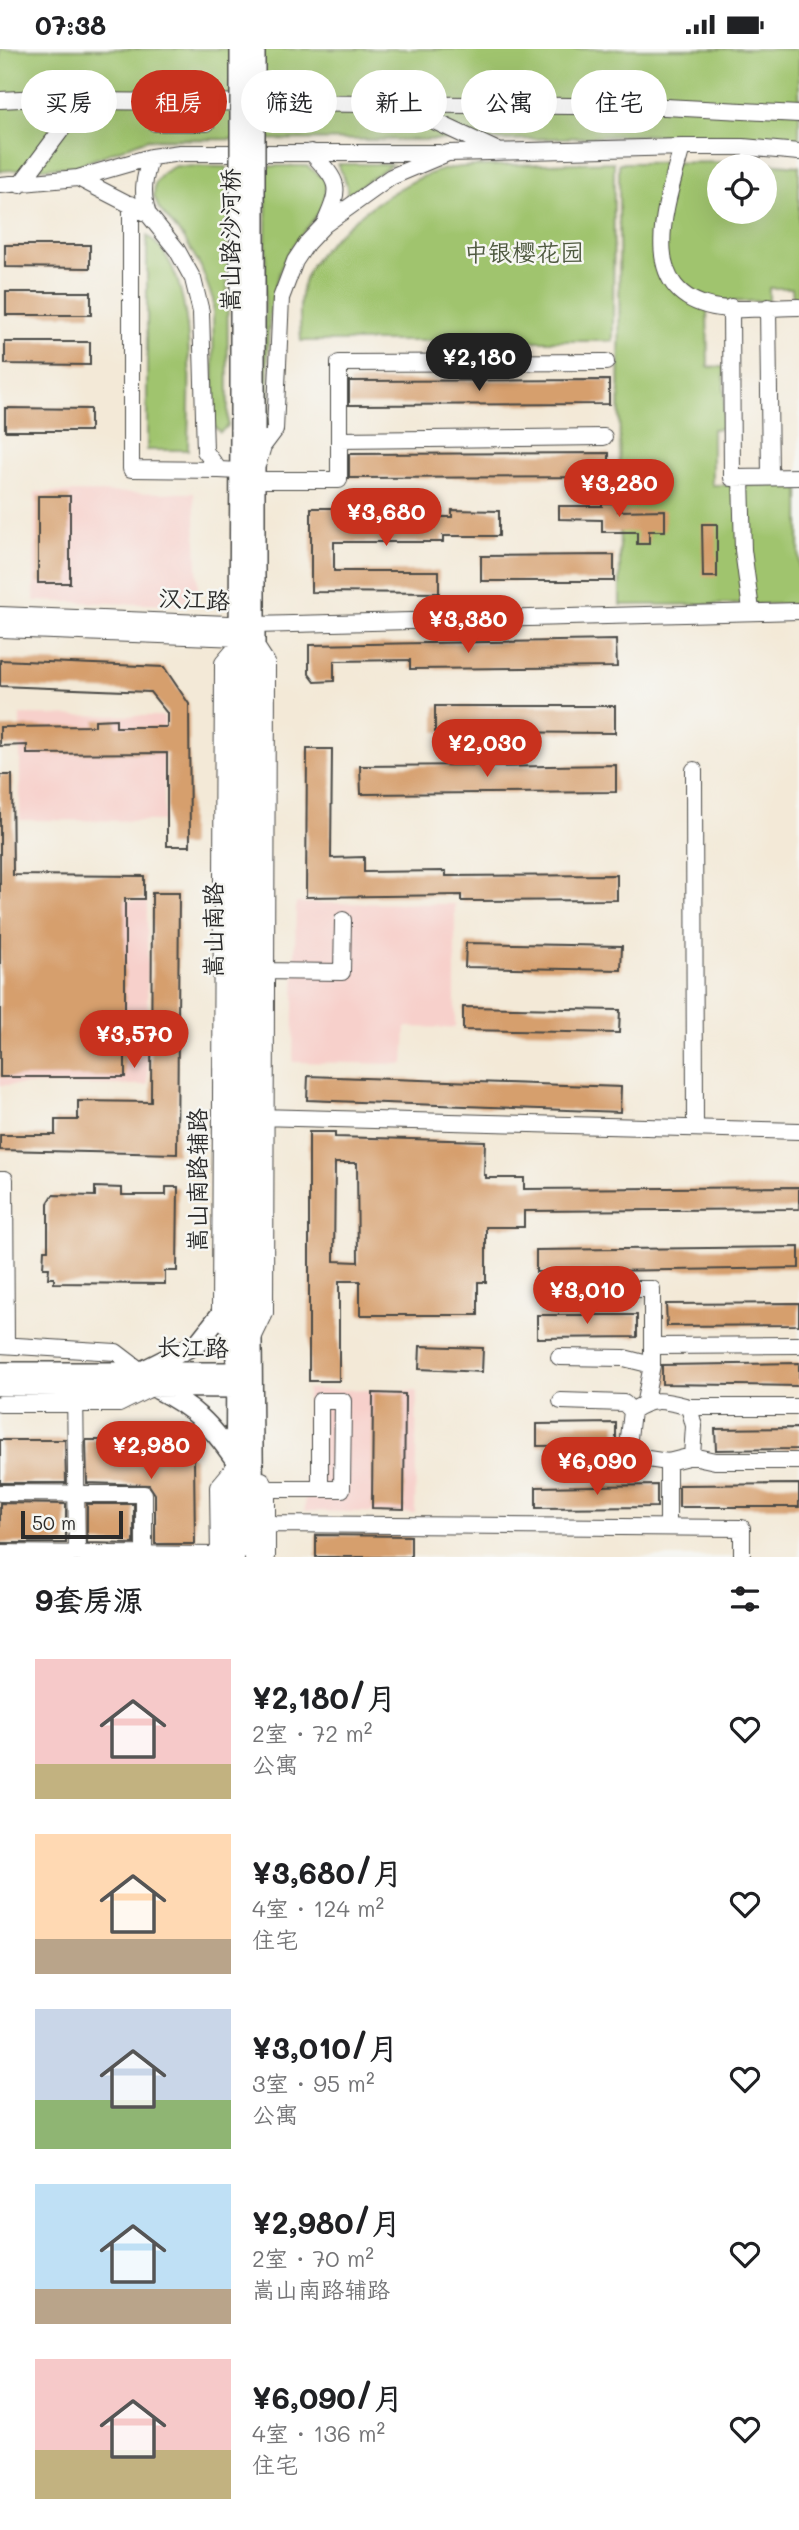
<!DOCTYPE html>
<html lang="zh">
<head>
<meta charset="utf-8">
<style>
  :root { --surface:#fff; --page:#f6f6f6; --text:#202124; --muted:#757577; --accent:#c8321e }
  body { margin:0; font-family:Mali,"LXGW WenKai TC",sans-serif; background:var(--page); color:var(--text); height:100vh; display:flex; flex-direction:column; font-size:26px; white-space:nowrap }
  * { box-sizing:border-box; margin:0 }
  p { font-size:23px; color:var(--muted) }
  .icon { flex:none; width:38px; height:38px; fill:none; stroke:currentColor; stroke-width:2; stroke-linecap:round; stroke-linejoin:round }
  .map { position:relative; height:1508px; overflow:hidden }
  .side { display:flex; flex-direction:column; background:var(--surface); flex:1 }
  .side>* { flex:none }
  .banner { position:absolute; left:21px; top:21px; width:758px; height:63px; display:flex; gap:14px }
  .buttons { position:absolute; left:707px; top:105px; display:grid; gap:14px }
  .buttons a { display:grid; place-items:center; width:70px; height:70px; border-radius:50%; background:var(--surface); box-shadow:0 7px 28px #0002; font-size:35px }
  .scale { position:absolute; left:21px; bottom:18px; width:102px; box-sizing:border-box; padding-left:7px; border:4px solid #2b2b2b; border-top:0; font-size:19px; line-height:24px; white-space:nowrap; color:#2b2b2b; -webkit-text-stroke:5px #f6f6f2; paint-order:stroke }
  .price { position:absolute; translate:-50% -60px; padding:0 16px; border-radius:24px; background:var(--accent); color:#fff; font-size:23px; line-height:46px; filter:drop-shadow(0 2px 4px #0008) }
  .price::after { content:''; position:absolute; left:50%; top:42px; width:21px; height:16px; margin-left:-10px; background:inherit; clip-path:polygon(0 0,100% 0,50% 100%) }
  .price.on { background:#222; color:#fff }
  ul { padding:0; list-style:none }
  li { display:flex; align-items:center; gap:21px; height:175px; padding:0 35px }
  li span { display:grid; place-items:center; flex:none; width:196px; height:140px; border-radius:0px; color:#555 }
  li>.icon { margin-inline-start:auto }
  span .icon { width:84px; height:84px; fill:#fffc; stroke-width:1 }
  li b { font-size:30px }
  h2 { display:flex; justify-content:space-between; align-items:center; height:84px; padding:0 35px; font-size:30px }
  .chip { padding:0 24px; border-radius:32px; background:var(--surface); box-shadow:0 7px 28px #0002; font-size:24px; line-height:63px }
  .chip.on { background:var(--accent); color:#fff }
  .status { display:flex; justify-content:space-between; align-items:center; height:49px; padding:0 35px; background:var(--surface); direction:ltr }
  .status svg { height:19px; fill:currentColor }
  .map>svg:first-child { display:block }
</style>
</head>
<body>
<div class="status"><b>07:38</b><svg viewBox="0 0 49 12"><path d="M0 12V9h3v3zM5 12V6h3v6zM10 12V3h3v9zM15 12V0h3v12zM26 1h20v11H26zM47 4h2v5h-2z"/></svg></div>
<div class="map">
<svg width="799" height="1508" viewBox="0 0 799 1508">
  <rect width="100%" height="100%" fill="#f6f6f2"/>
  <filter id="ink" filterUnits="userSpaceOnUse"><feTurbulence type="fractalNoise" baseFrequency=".0143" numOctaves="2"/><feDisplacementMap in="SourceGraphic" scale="14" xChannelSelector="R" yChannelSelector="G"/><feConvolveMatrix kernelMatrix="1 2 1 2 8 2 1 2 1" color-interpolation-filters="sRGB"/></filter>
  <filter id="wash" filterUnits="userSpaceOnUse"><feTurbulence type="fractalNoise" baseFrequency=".00686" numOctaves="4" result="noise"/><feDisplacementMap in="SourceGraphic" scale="28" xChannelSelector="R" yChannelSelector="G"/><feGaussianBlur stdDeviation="1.57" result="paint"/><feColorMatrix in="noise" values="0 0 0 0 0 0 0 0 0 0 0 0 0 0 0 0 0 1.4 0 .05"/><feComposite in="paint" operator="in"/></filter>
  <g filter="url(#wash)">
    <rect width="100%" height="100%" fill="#f3e9d7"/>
    <path fill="#f7d0cb" d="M35 443 194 444 198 540 180 556 34 552Z
      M20 666 164 667V772L20 771Z
      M0 852H147L148 1036H0Z
      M296 854 455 855V979L406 978 404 1015 293 1013Z
      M307 1340 417 1342 415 1464 305 1462Z"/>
    <path fill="#a0c46e" stroke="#66784c" stroke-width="2" fill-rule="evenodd" d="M0 0H799V93L763 88 648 86 503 91 148 90 76 117 0 122Z
      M614 113 613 292H301C300 269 297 245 308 223 326 185 401 131 442 121 462 116 485 117 506 116 542 115 578 114 614 113Z
      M754 113 799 117V250H793L792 239H769V252L707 253 708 318H724V379L712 380V436H799V555L620 556 619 114ZM719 117H765V163H719Z
      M338 115H392L347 146V136Z
      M175 117 227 118 228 377 220 383 214 377 213 251 201 218 184 189 159 160 154 147 155 135 163 124Z
      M267 117H307L325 130C330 167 300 179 286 208 261 258 269 320 269 373L266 379 263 377Z
      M147 187C201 223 188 344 188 401H147Z"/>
    <g id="blocks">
      <path fill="#d69f6d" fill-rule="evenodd" d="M5 196H90V219L5 218Z
        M6 243H91V266H6Z
        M5 293H90V316L5 315Z
        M609 331V355L349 356V332Z
        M5 359 90 360V382H5Z
        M609 404V428L349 429V405Z
        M38 447H70V534H38Z
        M602 454H618V462L665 461V482H649V495H637V483H602V471L559 470V457H602Z
        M311 459H334V468H452V461L499 462V487H443V493H334V522H439V544L311 543Z
        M702 475H717V528H703Z
        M614 506V532H481V507Z
        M616 591 617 618 410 620V611L334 612V632L315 633 309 625V596Z
        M0 611 164 618 189 655 190 797H167V704L27 705V696L0 697V678L95 677V671L116 670V678H167V664L150 643 0 637Z
        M435 657H615V684L435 683Z
        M307 700H332L331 809 364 808V823L446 822V827L617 826V851L461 852V846L306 848Z
        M479 716V718L616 716V743L361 745 360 717Z
        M0 726H12L13 826 144 827V850H125V1028H0Z
        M152 844H179L177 1105 0 1101V1086H55V1071H78V1052L151 1053Z
        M466 894 622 897 621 921 465 918Z
        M463 958 620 961 619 984 463 981Z
        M308 1027 621 1038 620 1063 307 1051Z
        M309 1083H335V1088L485 1092 484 1126H486V1129H524V1140L799 1138V1160L524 1162V1178H486V1233H478V1266H360V1232H339V1332H309ZM335 1114H357L358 1213 334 1212Z
        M95 1138 122 1139V1146H166V1138H178L177 1222H165V1235L54 1234V1229H48L49 1219H43L44 1201H48V1154L53 1146 95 1147Z
        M799 1198V1219L536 1223V1201Z
        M799 1254V1276L667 1277 666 1255Z
        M537 1266H637V1288L537 1289Z
        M420 1297 483 1299 482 1323 419 1320Z
        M799 1314V1337L662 1335V1316Z
        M373 1344 405 1345 404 1460 372 1459Z
        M616 1374V1396L537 1397V1375Z
        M799 1379V1400L716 1401 715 1380Z
        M0 1391H65L66 1434H0Z
        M86 1391H159L194 1409 195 1495H155V1445L149 1436 87 1434Z
        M799 1435V1458H679V1436Z
        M657 1436V1458L536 1459V1438Z
        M0 1454 66 1455V1494H0Z
        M87 1455H134V1495L87 1494Z
        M316 1486 411 1487V1508H316Z"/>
    </g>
  </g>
  <g filter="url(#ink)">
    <use href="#blocks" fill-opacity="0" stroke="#494845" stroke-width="2"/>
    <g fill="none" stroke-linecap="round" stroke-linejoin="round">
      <g stroke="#494845" stroke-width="18">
        <path id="minor" d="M0 51 41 49 83 52 665 58 799 65
          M156 53 155 74H207
          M402 57 496 101
          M682 98C668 151 633 241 713 258 736 263 774 258 799 258
          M311 103C339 134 342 136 325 174
          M78 129 148 165 177 201 193 230 201 263 205 402 219 421 239 422
          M0 136 78 129 151 108 180 104H439
          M20 136 83 52
          M131 155V420L219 421
          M148 165C141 144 144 129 151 108
          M731 258 732 429 799 428
          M768 258 770 428
          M339 391 604 388
          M258 414 263 397 275 381 281 249 295 212 307 194 324 176 391 128 448 104 682 98H743L799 103
          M741 429 743 501 751 561
          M256 431H339V314L606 313
          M0 566 254 576 799 562
          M0 580 240 589 247 583
          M694 721 695 1079
          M259 922 342 923 343 871
          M258 1068 799 1082
          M0 1130H5L6 1296
          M563 1240H652V1316L645 1352
          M253 1289 265 1264 267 614 254 594
          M236 1292 220 1266 223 614 240 594
          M0 1296 116 1303 141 1322
          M652 1297 799 1296
          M559 1308 624 1309 652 1316
          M75 1338 77 1508
          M561 1352 624 1354 632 1362
          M0 1355H119L151 1339
          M689 1358H799
          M553 1406 641 1409
          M692 1407 715 1412H799
          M668 1413 641 1409 628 1398 632 1362C652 1347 666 1352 689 1358L694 1377 692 1407 668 1413V1478
          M262 1431 267 1440V1508
          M254 1440H342L343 1352H320V1440
          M0 1444 144 1445V1508
          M267 1475 742 1479V1508
          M0 1504 219 1506
          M219 1508 218 1438 234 1419"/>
      </g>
      <g stroke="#494845" stroke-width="22">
        <path id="major" d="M144 1321 198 1294 220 1266 233 1238
          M0 1323H235L246 1328
          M0 1337 235 1339 246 1334
          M157 1340C195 1359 210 1375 234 1409
          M235 1508 240 380
          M254 1508 252 1291 255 1067V382"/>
      </g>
      <use href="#minor" stroke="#fff" stroke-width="16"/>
      <use href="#major" stroke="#fff" stroke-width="19"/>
      <g stroke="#494845" stroke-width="22" stroke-linecap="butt">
        <path id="major-bridge" d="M255 0V382
          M240 380V0"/>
      </g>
      <use href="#major-bridge" stroke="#fff" stroke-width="19"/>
    </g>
  </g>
  <g text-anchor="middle" stroke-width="5" stroke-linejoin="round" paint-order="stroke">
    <g font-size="24" fill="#2b2b2b" stroke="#f6f6f2">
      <text transform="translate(231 191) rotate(-90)" y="8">嵩山路沙河桥</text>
      <text transform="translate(194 551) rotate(2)" y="8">汉江路</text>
      <text transform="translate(214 881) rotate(-90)" y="8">嵩山南路</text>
      <text transform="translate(198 1131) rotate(-90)" y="8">嵩山南路辅路</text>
      <text transform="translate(193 1299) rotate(1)" y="8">长江路</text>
    </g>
    <g font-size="24" fill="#4e593f" stroke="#f6f6f2">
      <text x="524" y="212">中银樱花园</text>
    </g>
  </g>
</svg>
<div class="buttons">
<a><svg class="icon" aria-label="locate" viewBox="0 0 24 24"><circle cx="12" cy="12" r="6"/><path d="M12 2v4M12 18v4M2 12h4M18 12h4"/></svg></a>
</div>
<div class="scale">50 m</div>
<b class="price on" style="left:479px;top:344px">¥2,180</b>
<b class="price" style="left:619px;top:470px">¥3,280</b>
<b class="price" style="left:386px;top:499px">¥3,680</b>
<b class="price" style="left:468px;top:606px">¥3,380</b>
<b class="price" style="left:487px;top:730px">¥2,030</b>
<b class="price" style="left:134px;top:1021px">¥3,570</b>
<b class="price" style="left:587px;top:1277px">¥3,010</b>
<b class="price" style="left:151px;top:1432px">¥2,980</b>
<b class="price" style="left:597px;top:1448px">¥6,090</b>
<div class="banner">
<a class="chip">买房</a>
<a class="chip on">租房</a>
<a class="chip">筛选</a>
<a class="chip">新上</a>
<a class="chip">公寓</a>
<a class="chip">住宅</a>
</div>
</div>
<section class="side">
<h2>9套房源<svg class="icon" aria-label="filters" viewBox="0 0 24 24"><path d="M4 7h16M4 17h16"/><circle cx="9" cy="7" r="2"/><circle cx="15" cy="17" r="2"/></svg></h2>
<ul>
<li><span style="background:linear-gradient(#f6c9c9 75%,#c2b280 0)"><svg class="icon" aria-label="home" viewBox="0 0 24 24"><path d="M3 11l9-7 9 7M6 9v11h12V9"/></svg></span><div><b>¥2,180/月</b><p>2室 · 72 m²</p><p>公寓</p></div><svg class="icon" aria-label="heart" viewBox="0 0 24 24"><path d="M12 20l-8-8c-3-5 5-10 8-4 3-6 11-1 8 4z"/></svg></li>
<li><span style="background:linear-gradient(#ffd9b3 75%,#b9a48a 0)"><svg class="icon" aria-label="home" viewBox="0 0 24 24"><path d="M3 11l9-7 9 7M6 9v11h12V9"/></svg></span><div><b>¥3,680/月</b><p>4室 · 124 m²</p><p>住宅</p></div><svg class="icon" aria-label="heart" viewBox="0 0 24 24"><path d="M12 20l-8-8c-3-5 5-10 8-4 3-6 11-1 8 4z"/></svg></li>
<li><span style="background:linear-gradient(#c9d6e8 65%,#8fb573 0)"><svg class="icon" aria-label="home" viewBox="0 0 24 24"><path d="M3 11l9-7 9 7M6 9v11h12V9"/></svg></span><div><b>¥3,010/月</b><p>3室 · 95 m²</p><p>公寓</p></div><svg class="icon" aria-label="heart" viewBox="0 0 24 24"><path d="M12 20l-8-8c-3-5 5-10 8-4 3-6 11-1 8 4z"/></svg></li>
<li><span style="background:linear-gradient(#bfe0f5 75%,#b9a48a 0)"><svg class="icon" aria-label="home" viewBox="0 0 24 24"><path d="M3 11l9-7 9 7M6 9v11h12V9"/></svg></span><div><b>¥2,980/月</b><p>2室 · 70 m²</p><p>嵩山南路辅路</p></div><svg class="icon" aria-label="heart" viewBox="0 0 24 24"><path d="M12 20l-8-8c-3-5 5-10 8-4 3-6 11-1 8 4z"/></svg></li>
<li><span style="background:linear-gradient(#f6c9c9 65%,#c2b280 0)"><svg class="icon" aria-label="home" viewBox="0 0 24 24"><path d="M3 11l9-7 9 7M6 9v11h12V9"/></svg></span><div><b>¥6,090/月</b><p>4室 · 136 m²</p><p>住宅</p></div><svg class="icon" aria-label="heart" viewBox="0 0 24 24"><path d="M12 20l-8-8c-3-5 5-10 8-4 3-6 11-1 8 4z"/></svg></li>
</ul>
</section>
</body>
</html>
